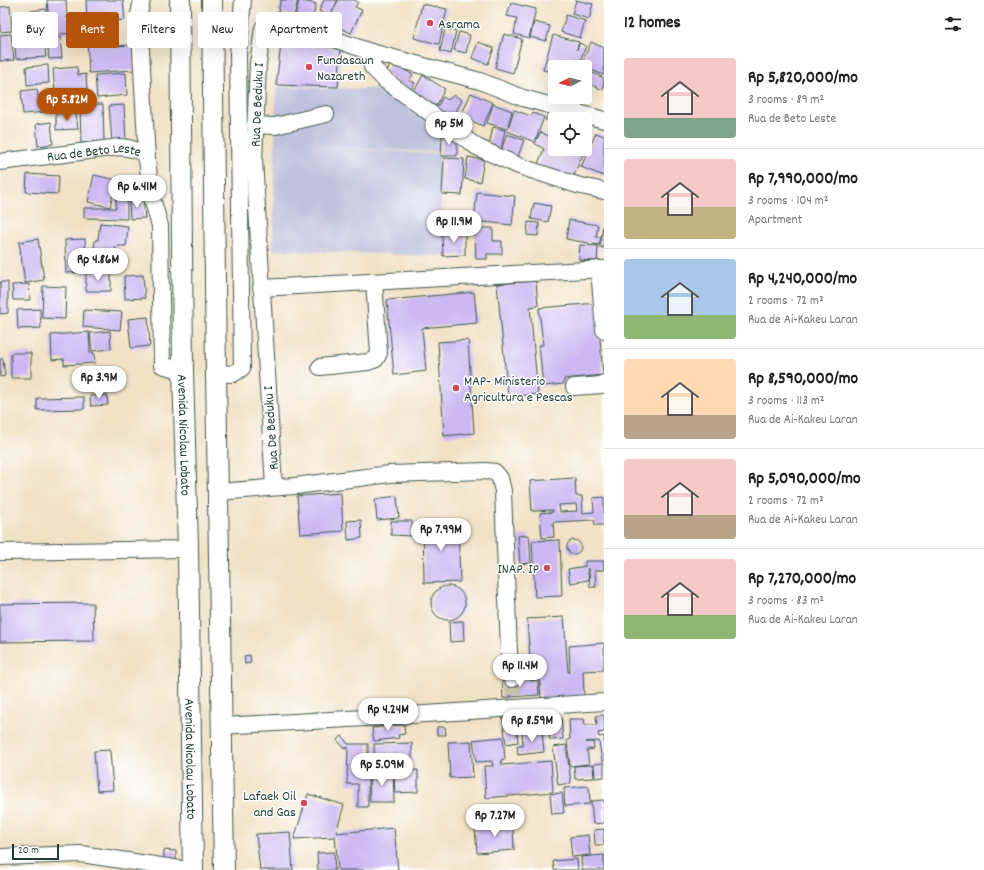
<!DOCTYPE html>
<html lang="en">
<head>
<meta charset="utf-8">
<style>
  :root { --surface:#fff; --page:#f2f2f2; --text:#202124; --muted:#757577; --line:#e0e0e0; --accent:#b45309 }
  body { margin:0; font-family:Dekko,sans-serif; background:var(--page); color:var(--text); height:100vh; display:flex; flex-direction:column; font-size:15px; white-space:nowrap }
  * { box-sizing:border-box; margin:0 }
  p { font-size:13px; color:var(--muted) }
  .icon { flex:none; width:22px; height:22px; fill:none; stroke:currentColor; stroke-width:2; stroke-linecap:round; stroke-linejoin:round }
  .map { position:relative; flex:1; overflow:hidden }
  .drawer { display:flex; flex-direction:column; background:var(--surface); width:380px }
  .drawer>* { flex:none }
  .banner { position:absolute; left:12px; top:12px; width:380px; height:36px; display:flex; gap:8px }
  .needle { width:26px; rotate:264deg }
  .controls { position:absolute; left:548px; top:60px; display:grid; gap:8px }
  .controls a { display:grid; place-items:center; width:44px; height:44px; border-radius:4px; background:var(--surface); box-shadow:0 4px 16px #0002; font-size:20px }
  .scale { position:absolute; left:12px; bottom:10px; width:47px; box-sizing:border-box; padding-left:4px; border:2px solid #1f3d34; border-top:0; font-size:11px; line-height:14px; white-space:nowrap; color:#1f3d34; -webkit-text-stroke:3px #fff; paint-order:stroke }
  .price { position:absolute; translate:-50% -34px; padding:0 9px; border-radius:14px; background:#fff; color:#222; font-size:13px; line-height:26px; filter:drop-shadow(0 1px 2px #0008) }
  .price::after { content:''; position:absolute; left:50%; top:24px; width:12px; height:9px; margin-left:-6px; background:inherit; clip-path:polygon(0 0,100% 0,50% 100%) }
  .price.current { background:var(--accent); color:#fff }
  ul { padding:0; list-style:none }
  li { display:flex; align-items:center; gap:12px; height:100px; padding:0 20px }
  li+li { border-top:1px solid var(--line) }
  li span { display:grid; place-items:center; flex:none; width:112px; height:80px; border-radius:4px; color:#555 }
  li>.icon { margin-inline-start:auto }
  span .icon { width:48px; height:48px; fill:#fffc; stroke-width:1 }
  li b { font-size:17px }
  h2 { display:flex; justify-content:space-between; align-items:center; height:48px; padding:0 20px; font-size:17px }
  .pill { padding:0 14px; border-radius:4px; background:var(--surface); box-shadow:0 4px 16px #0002; font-size:14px; line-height:36px }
  .pill.current { background:var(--accent); color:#fff }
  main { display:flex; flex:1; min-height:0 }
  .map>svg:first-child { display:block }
</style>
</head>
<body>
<main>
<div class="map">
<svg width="604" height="870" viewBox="0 0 604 870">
  <rect width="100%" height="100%" fill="#fff"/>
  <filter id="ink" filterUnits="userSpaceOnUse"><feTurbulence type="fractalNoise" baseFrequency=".025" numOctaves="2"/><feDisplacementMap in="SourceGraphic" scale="8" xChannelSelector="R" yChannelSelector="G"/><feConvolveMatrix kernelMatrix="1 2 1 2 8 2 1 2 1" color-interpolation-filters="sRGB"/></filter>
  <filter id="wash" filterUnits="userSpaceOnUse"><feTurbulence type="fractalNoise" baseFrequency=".012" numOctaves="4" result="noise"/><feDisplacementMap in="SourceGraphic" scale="16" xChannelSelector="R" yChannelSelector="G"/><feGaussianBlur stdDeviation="0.9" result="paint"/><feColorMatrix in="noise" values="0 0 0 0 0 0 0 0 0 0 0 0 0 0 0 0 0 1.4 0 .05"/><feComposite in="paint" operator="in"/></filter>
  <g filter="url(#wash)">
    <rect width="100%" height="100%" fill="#f1e2c6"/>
    <path fill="#bfc2dd" d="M378 83 439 127 440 152 302 147 440 154 442 256 273 250 276 87 374 89Z"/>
    <g id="blocks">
      <path fill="#ccb8f2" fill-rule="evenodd" d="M47 0H66L67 18H72L73 33 50 35Z
        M86 0H123L125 20 87 23Z
        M281 0H298L294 16 278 12Z
        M299 0 316 4 311 26 294 22Z
        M324 0H338L330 16 319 11Z
        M338 0H354L358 2 355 7 362 10 351 33 328 22Z
        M576 0 593 4 589 19 572 14Z
        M511 3 536 9 529 38 514 34 517 18 507 16Z
        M422 4 447 9 439 44 414 38Z
        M10 6 12 31 0 32V7Z
        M46 9 48 28 16 31 15 13Z
        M566 15 585 21 580 38 561 32Z
        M534 22 550 26 546 41 530 37Z
        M112 25 114 46 133 45 134 70 89 73 86 26Z
        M445 29 456 31 451 54 440 51Z
        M43 31 46 57 16 59 14 33Z
        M459 32 470 35 466 53 454 50Z
        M11 34 14 60 0 61V35Z
        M504 34 522 39 513 73 495 68Z
        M553 35 579 42 577 50 579 43 586 46 580 61 574 59 572 67H555V73L543 70Z
        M60 37 62 58 49 59 47 38Z
        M478 42 494 48 488 64 472 58Z
        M591 42 604 48V75L581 66Z
        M281 44 341 48 338 87 276 85Z
        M392 62 413 75 409 80 415 83 411 90 385 74Z
        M48 65 49 83 27 85 26 67Z
        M77 67 78 75 86 74 87 90 55 93 53 69Z
        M586 70 604 78 603 90 585 82V73Z
        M126 73 127 95 97 98 95 75Z
        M423 75 445 89 436 106 413 93Z
        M37 89 38 96H44L46 112 23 114 21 91Z
        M471 93 493 103 483 126 461 116Z
        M454 95 462 100 452 119 436 109 443 97 448 100Z
        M103 104 104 142 81 143 80 105Z
        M493 104 512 111 507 129 487 123Z
        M124 105 126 141 112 142 109 106Z
        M514 110 531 116 533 113 544 117 535 142 541 132 550 137 549 140 555 142V149H572L583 154 573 178 538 164 544 149 534 143 535 142 507 131Z
        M550 110 559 114 557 119H555L554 124 545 120Z
        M76 113 78 129 56 130V114Z
        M51 122 53 144 38 146 36 124Z
        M493 127 505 130 501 149 489 146Z
        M596 133 604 136V176L581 167Z
        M507 134 524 140 517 159 500 153Z
        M442 136H457V156H441Z
        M468 157 484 160 480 182 465 179Z
        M444 158 464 159 462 195 442 194Z
        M27 174 59 176 58 194 26 192Z
        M94 175 116 180 110 207 88 202Z
        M116 189H127V219L84 218V208H116Z
        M477 192 515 196 512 225 474 221Z
        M143 199 145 218 130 219 129 200Z
        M534 203 551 206 548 222 531 219Z
        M569 220 598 225 596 237H601L599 245 566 239Z
        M528 222 539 223 538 236 527 235Z
        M100 223 128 226 126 246H116L115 254 94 252 95 240H98Z
        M603 225H604V248L600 247Z
        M475 228H493V241H502V254H487V259H476Z
        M465 233V255L443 256 442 234Z
        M38 239 44 280 25 283 19 242Z
        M85 239 87 272 66 273 65 240Z
        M580 245 598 246 597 261 579 260Z
        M86 273H111V291H86Z
        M143 275 145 298 125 299 124 276Z
        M536 281 538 306 530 307 538 394 508 397 497 284Z
        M0 282H8V313L0 314Z
        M29 284 30 300H13L12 285Z
        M43 286 66 287 65 319 42 318Z
        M474 292 477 323 422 328 426 371 394 375 387 300Z
        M597 303 603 375 564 379V384L543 386 539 345H543L539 308Z
        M40 309 41 328 18 329 17 310Z
        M84 310 122 312 120 330 83 327Z
        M148 317 150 346 131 348 128 319Z
        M110 331 111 349 92 351 90 333Z
        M89 332 90 353H94L95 363 64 365V359L52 360 51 335Z
        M468 340 474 433 444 436 438 342Z
        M11 353H31V378H11Z
        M0 359H3L5 376 0 377Z
        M107 395 108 405 91 406 90 396Z
        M84 397V409L37 410V398Z
        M575 478 576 496H582L583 513 594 512 593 498 604 497V525H595L594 520 553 522 554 537 542 538 540 513 553 512V510L532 511 530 481ZM576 504 577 511 560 512 559 505Z
        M341 493 343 531 300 534 297 496Z
        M397 496 399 518 377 520 375 499Z
        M361 520 362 538 348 540 347 521Z
        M391 521H412V536L391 535Z
        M423 521H458L460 582 424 583Z
        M529 535 531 563 520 564 518 536Z
        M560 540 562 596 535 597 532 541Z
        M567 547a7 7 0 1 1 14 0a7 7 0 1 1-14 0Z
        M585 561H604V570H595L596 587H590L589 569H587L589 580 570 583 568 569 585 566Z
        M431 603a17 17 0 1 1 34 0a17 17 0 1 1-34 0Z
        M93 603 94 641 0 642V604Z
        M564 617 568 672H570L569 646 604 643V670L583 671 584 696 541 698 539 673 531 674 527 619Z
        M463 621 464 641 450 642 449 622Z
        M250 655 251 663 245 664 244 656Z
        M510 678 517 680 531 679V681L538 680 539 695 511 697 510 684V698H503L502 679Z
        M515 712 518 742 506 744 502 713Z
        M543 712 545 721 526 725 524 717Z
        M604 715V732L598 733 599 737 604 736V761H602L599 741 586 742H593L594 749 587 750 589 764 570 766 567 740 570 739 569 719H584L585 725H597L596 716Z
        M561 717 563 739 550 740 548 723H553V718Z
        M397 725H404L405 734 398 735 399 738 374 741 372 728Z
        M437 727H445L446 735H437Z
        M542 730 544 752 518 755 517 746H523L522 732Z
        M342 736 348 744H368V807H358V784H347L348 747 345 749 337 740Z
        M503 737 505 759 501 760 502 765 551 761 553 792 486 798 484 766H493L492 761 476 762 473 740Z
        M471 741 473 777 450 778 448 742Z
        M412 743V768L375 769 374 744Z
        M566 745 571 783 558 785 553 747Z
        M110 750 113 790 97 791 94 751Z
        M604 763V777L595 778 594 764Z
        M593 765 594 778 575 779 574 766Z
        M418 770V792L395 793 394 771Z
        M393 771 394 802H370L369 772Z
        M589 786 590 804 565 806 564 788Z
        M562 793 564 813 552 814 550 794Z
        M308 794 344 805 336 833 394 828 398 870H338L335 835 334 837 294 839Z
        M604 800V823L593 824 591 801Z
        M513 824 514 850 477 853 475 827Z
        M604 829V845H595L594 830Z
        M290 832 293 870H260L256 834Z
        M588 835 590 855 572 857 570 837Z
        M164 850 176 851V862H164Z
        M334 852 335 870H318L317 853Z
        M604 855V870H582L581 857Z
        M577 859 578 870H554L553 861Z"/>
    </g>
  </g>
  <g filter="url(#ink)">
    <use href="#blocks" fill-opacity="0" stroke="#3e564a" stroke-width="1"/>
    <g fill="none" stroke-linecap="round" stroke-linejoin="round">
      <path stroke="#c7c1a9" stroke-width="16" stroke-dasharray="16 8" stroke-linecap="butt" d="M512 679 514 697"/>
      <g stroke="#3e564a" stroke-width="18">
        <g id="minor">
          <path d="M142 0 139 14 147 159"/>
          <path d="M371 52 372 67 386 81 477 147 519 166 577 185 604 191"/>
          <path d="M255 125 275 126 326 114"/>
          <path id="s1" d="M0 162 120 147 128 148 136 150 141 152 147 159 151 194 160 226 162 365 183 371"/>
          <path d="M599 269 604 330"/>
          <path d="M261 288 604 269"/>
          <path d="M320 367 368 362 376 359 379 353 374 282"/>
          <path d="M216 373 233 374 242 368 238 54 243 0"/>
          <path d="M574 387 602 385 604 383"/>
          <path id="s2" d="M274 487 254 159 258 64 263 28 334 39 371 52 480 81 523 98 604 120"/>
          <path d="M218 492 295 486 390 474 486 471 495 472 500 478 503 491 509 653 512 679"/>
          <path d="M0 552 188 549"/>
          <path d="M221 726 366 718 604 702"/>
          <path d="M0 857 81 854 187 870"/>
        </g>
      </g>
      <g stroke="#3e564a" stroke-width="22">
        <g id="major">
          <path id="s3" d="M180 0 183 371 188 549 193 870"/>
          <path d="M212 0 216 373 224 870"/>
        </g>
      </g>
      <use href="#minor" stroke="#fff" stroke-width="16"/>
      <use href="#major" stroke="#fff" stroke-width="20"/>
    </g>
  </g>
  <g fill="#d1495b" stroke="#fff" stroke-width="1.5">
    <circle cx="430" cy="23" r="4"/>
    <circle cx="309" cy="67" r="4"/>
    <circle cx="456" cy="388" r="4"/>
    <circle cx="547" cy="568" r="4"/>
    <circle cx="304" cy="803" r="4"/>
  </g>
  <g text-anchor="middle" stroke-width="3" stroke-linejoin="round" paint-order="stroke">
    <g font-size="14" fill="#1f3d34" stroke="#fff" text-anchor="start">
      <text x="438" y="28">Asrama</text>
      <text x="317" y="64">Fundasaun<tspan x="317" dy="16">Nazareth</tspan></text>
      <text x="464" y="385">MAP- Ministerio<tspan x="464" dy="16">Agricultura e Pescas</tspan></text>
      <text x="539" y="573" text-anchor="end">INAP. IP</text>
      <text x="296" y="800" text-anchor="end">Lafaek Oil<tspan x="296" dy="16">and Gas</tspan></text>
    </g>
    <g font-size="14" fill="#1f3d34" stroke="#fff">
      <text dy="5" stroke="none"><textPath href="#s2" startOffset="383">Rua De Beduku I</textPath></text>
      <text dy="5" stroke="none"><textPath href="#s1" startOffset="95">Rua de Beto Leste</textPath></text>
      <text transform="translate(270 428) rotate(-94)" y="5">Rua De Beduku I</text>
      <text dy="5" stroke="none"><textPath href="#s3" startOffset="435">Avenida Nicolau Lobato</textPath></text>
      <text dy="5" stroke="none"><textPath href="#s3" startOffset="759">Avenida Nicolau Lobato</textPath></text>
    </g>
  </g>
</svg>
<div class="controls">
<a><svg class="needle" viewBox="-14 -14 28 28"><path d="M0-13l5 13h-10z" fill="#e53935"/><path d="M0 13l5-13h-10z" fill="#757577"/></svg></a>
<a><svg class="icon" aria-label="locate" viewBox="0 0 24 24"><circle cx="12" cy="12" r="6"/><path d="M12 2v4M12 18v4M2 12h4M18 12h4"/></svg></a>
</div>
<div class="scale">20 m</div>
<b class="price current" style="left:67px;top:122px">Rp 5.82M</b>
<b class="price" style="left:449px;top:146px">Rp 5M</b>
<b class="price" style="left:137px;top:209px">Rp 6.41M</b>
<b class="price" style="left:454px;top:244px">Rp 11.9M</b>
<b class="price" style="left:98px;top:282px">Rp 4.86M</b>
<b class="price" style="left:99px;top:400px">Rp 3.9M</b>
<b class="price" style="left:441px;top:552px">Rp 7.99M</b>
<b class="price" style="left:520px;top:688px">Rp 11.4M</b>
<b class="price" style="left:388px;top:732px">Rp 4.24M</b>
<b class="price" style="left:532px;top:743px">Rp 8.59M</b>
<b class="price" style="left:382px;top:787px">Rp 5.09M</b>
<b class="price" style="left:495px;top:838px">Rp 7.27M</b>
<div class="banner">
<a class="pill">Buy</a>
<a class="pill current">Rent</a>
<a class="pill">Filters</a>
<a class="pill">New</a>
<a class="pill">Apartment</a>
</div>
</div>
<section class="drawer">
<h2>12 homes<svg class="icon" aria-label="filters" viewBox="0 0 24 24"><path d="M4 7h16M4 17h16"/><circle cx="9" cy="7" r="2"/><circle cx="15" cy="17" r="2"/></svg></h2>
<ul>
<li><span style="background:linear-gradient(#f6c9c9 75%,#7fa58c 0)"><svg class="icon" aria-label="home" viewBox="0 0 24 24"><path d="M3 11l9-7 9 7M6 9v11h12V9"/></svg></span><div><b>Rp 5,820,000/mo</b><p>3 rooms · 89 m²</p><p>Rua de Beto Leste</p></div></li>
<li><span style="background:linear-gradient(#f6c9c9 60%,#c2b280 0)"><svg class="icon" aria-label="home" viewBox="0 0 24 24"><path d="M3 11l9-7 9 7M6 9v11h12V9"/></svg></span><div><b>Rp 7,990,000/mo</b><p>3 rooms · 104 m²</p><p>Apartment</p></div></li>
<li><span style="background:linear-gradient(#a9c7e8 70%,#8fb573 0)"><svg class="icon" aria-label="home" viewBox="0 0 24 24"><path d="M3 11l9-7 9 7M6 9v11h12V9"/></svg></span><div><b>Rp 4,240,000/mo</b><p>2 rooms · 72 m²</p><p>Rua de Ai-Kakeu Laran</p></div></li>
<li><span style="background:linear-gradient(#ffd9b3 70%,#b9a48a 0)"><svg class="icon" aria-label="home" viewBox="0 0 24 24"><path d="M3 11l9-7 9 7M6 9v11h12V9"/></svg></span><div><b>Rp 8,590,000/mo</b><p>3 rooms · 113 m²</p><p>Rua de Ai-Kakeu Laran</p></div></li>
<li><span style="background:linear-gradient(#f6c9c9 70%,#b9a48a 0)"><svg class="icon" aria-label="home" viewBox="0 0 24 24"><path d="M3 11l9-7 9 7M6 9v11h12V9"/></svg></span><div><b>Rp 5,090,000/mo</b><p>2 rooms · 72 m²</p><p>Rua de Ai-Kakeu Laran</p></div></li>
<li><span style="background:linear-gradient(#f6c9c9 70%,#8fb573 0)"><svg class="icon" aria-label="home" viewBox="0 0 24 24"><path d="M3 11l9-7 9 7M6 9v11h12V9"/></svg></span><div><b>Rp 7,270,000/mo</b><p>3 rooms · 83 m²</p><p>Rua de Ai-Kakeu Laran</p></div></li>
</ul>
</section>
</main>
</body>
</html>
